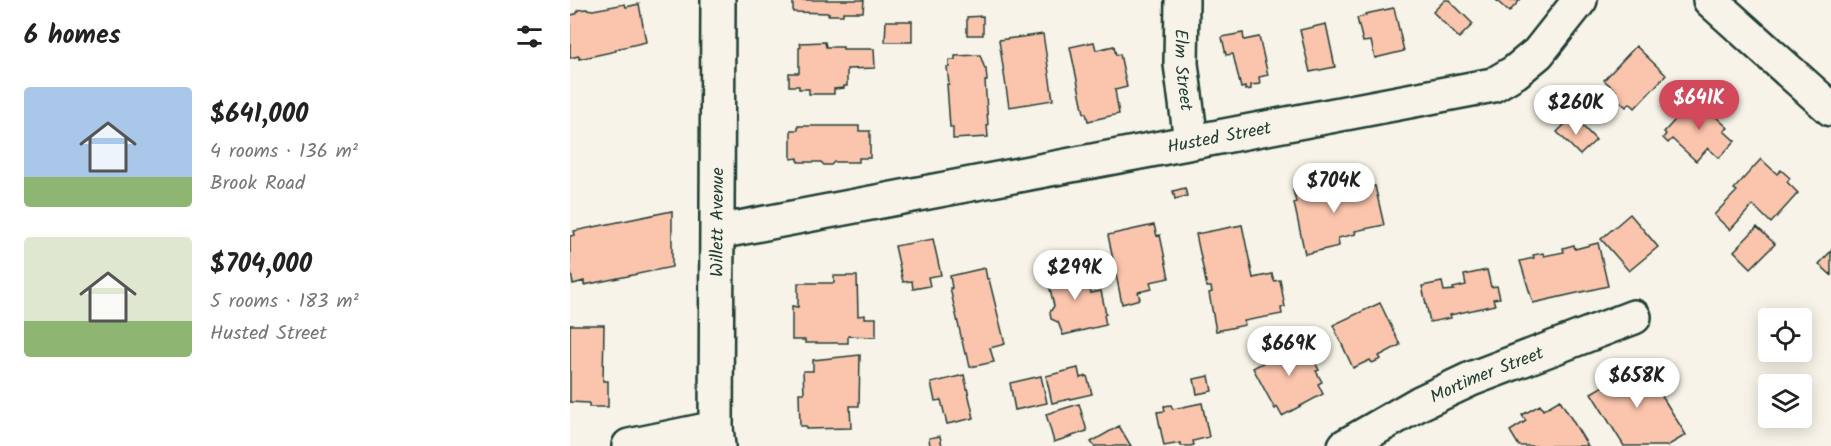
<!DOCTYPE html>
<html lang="en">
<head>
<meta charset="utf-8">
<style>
  :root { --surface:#fff; --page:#f2f2f2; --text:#222; --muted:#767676; --accent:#d1495b }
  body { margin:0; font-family:Kalam,sans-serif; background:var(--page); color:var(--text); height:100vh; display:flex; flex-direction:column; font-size:22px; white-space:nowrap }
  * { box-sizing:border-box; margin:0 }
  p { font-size:20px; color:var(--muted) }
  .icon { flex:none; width:33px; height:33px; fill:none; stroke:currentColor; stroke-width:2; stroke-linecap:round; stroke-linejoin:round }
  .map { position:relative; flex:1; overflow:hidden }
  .details { display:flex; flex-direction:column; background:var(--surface); width:570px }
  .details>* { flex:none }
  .tools { position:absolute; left:1188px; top:308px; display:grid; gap:12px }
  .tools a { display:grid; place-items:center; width:54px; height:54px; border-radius:6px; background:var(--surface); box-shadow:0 3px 15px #0003; font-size:30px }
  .price { position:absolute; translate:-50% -51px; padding:0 14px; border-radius:21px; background:#fff; color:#222; font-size:20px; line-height:39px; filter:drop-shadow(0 2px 3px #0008) }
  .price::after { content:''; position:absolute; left:50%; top:36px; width:18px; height:14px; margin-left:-9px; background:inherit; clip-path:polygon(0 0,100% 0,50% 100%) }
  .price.selected { background:var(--accent); color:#fff }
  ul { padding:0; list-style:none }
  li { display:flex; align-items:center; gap:18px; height:150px; padding:0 24px }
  li span { display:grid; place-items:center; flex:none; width:168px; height:120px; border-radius:6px; color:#555 }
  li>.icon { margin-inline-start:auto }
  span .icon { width:72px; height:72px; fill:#fffc; stroke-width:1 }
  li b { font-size:26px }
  h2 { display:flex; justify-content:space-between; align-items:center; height:72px; padding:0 24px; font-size:26px }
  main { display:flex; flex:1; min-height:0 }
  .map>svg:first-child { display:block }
</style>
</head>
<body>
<main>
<section class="details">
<h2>6 homes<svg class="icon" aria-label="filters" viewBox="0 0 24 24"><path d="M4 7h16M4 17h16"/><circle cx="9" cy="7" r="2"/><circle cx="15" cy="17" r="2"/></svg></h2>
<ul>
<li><span style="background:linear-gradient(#a9c7e8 75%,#8fb573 0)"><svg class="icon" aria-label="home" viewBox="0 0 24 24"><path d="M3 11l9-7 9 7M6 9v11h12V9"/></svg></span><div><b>$641,000</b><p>4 rooms · 136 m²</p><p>Brook Road</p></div></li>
<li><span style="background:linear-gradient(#dfe7d0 70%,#8fb573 0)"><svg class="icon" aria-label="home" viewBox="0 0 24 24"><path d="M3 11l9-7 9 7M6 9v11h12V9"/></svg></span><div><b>$704,000</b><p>5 rooms · 183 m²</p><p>Husted Street</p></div></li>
</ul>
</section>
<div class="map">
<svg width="1261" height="446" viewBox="0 0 1261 446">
  <rect width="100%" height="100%" fill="#f7f3e8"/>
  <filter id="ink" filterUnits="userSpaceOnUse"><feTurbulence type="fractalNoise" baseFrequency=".0167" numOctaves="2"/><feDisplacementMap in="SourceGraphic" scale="12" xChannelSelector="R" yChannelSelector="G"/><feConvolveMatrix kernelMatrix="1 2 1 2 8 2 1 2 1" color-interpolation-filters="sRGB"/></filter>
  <g filter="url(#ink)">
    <path fill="#fbc5ad" stroke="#1f3d34" stroke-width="1.5" d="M223 0H294L293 12H273V15H258L259 13 223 12Z
      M875 0H879L903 24 889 38 863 12Z
      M926 0H950L939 12Z
      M55 4 56 7 69 4 76 42 46 49V51L9 59V56L0 58V15L6 14 9 10 16 9 23 10Z
      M824 8 834 51 805 58 801 41 793 42 787 18 796 16 795 14Z
      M413 16V35H397V17Z
      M316 21H342V42H315Z
      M756 24 765 67 740 72 730 30Z
      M673 33 674 40 689 37 698 75 689 77 690 84 681 85V89L675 90V87L671 88 663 54 656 55 652 37Z
      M473 34 483 100 439 107 429 40Z
      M255 42 256 47H273V49H304L305 68 277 69V86H274V88L264 89V94H239V89H229V86H219V73H229V48L231 47 230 43Z
      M524 42 526 50 544 46 546 55 550 54 557 87 545 90 549 114 518 121 516 113H514L500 47Z
      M1066 46 1096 75 1065 108 1060 103 1056 107 1042 94 1046 91 1034 80Z
      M410 55 415 69H416L417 81H415L418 125H417L418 137 383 139V127H380L377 84H379L377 67H379V60H385V56Z
      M1125 98 1137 109 1141 105 1149 112 1145 116 1158 128 1154 131 1165 141 1149 158 1138 148 1126 161 1102 139 1098 143 1093 138 1096 134 1094 132Z
      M1003 116 1026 140 1010 155 987 132Z
      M228 126H289V131H300V158H289V162H264L261 165H254L251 162H228V158L221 159V130H228Z
      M1191 159 1207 174 1211 170 1220 178 1217 182 1228 193 1201 223 1183 205 1160 230 1144 215 1167 191 1164 189Z
      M770 180 773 191H776V192L805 186 814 225 785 231 786 234 768 238 769 246 735 254 724 203 726 202 723 190Z
      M615 188 617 196 605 199 603 191Z
      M102 211V267L14 285V281L3 284 0 268V236L5 235 4 231Z
      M1060 214 1088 247 1059 271 1031 239Z
      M584 225 587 236 590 235 599 278 580 282 582 289 568 292 570 299 552 304 538 235Z
      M672 225 683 278 702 274 704 281 710 280 715 307 711 308 712 314 674 321 675 325 646 331 639 293 642 292 641 287H637L626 234Z
      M1187 227 1205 244 1181 268 1164 251Z
      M363 239 371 275 358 277 360 286 343 289 342 281 333 282 325 246Z
      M1028 243 1038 286 963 303 950 261 964 258 963 255 973 253 974 256 994 252 993 248 1004 245 1005 249Z
      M1261 251V275L1249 264Z
      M511 264 513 272 516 271 521 293 531 291 536 314 534 315 536 325 493 335 488 322 481 319 480 312 484 306 478 280H481L479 272Z
      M415 268 417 279H419L435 344 420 348 424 362 400 367 397 353 395 354 380 288H382L380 276Z
      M917 270 921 287 927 286 930 298 923 299 925 305 880 315 881 318 860 322 852 286 872 282 874 291 884 290 883 288 896 285 894 275Z
      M264 276H287L288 316 295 315V318H306V337L278 336V343H235V340H222V306L228 307V283H264Z
      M810 303 830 345 809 356 811 359 802 363 800 360 783 368 763 325Z
      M0 325H34L33 381H38V407H19V403L0 402Z
      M728 337 739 358 742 357 749 370 746 371 752 382 748 384 753 394 712 416 707 407 705 409 683 368 698 360 694 354Z
      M290 355 289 406H280L281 428 236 429V426H230L229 393H234L233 371H243V360Z
      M1071 362 1116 435 1097 446H1054L1021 393 1037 384 1033 378 1052 367 1055 372Z
      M508 368 510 378 517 376 522 394 482 403 476 376Z
      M394 375 404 418 377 424 371 400 365 401 361 383Z
      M471 376 477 403 445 410 440 383Z
      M639 376 642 391 627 394 624 379Z
      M990 400 1018 446H949L940 431 956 421 952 415 970 405 973 410Z
      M632 403 639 437 623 441 624 445 620 446H611V443L594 446 587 412 595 411 594 406 601 405 603 409Z
      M509 404 517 431 484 442 476 414Z
      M549 426 561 446H524L521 442Z
      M370 436 372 446H360L359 438Z"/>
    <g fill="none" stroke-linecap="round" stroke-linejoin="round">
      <g stroke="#1f3d34" stroke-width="38">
        <g id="minor">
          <path id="s1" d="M612 0 611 64 621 141"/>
          <path d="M1140 0 1261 109"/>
          <path id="s2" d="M148 232 923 85 945 72 968 53 1010 0"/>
          <path d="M59 446 146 428"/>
          <path id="s3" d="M148 446 146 428 148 0"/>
          <path id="s4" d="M775 446 850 403 901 379 1064 317"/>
        </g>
      </g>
      <use href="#minor" stroke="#f7f3e8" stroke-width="33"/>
    </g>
  </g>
  <g text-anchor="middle" stroke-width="6" stroke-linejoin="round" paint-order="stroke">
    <g font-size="18" fill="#1f3d34" stroke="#f7f3e8">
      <text dy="6" stroke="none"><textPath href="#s1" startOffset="70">Elm Street</textPath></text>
      <text dy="6" stroke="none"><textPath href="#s2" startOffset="510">Husted Street</textPath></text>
      <text dy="6" stroke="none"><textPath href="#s3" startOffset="224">Willett Avenue</textPath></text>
      <text dy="6" stroke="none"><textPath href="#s4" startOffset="159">Mortimer Street</textPath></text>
    </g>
  </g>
</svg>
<div class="tools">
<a><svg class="icon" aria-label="locate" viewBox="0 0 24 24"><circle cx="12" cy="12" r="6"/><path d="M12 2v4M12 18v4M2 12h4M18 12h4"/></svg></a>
<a><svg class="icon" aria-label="layers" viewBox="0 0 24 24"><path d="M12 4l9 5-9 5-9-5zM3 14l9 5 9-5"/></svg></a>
</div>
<b class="price selected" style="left:1129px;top:131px">$641K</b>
<b class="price" style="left:1006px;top:136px">$260K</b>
<b class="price" style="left:764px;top:214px">$704K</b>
<b class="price" style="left:505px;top:301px">$299K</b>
<b class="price" style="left:719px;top:377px">$669K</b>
<b class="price" style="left:1067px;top:409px">$658K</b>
</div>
</main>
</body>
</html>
